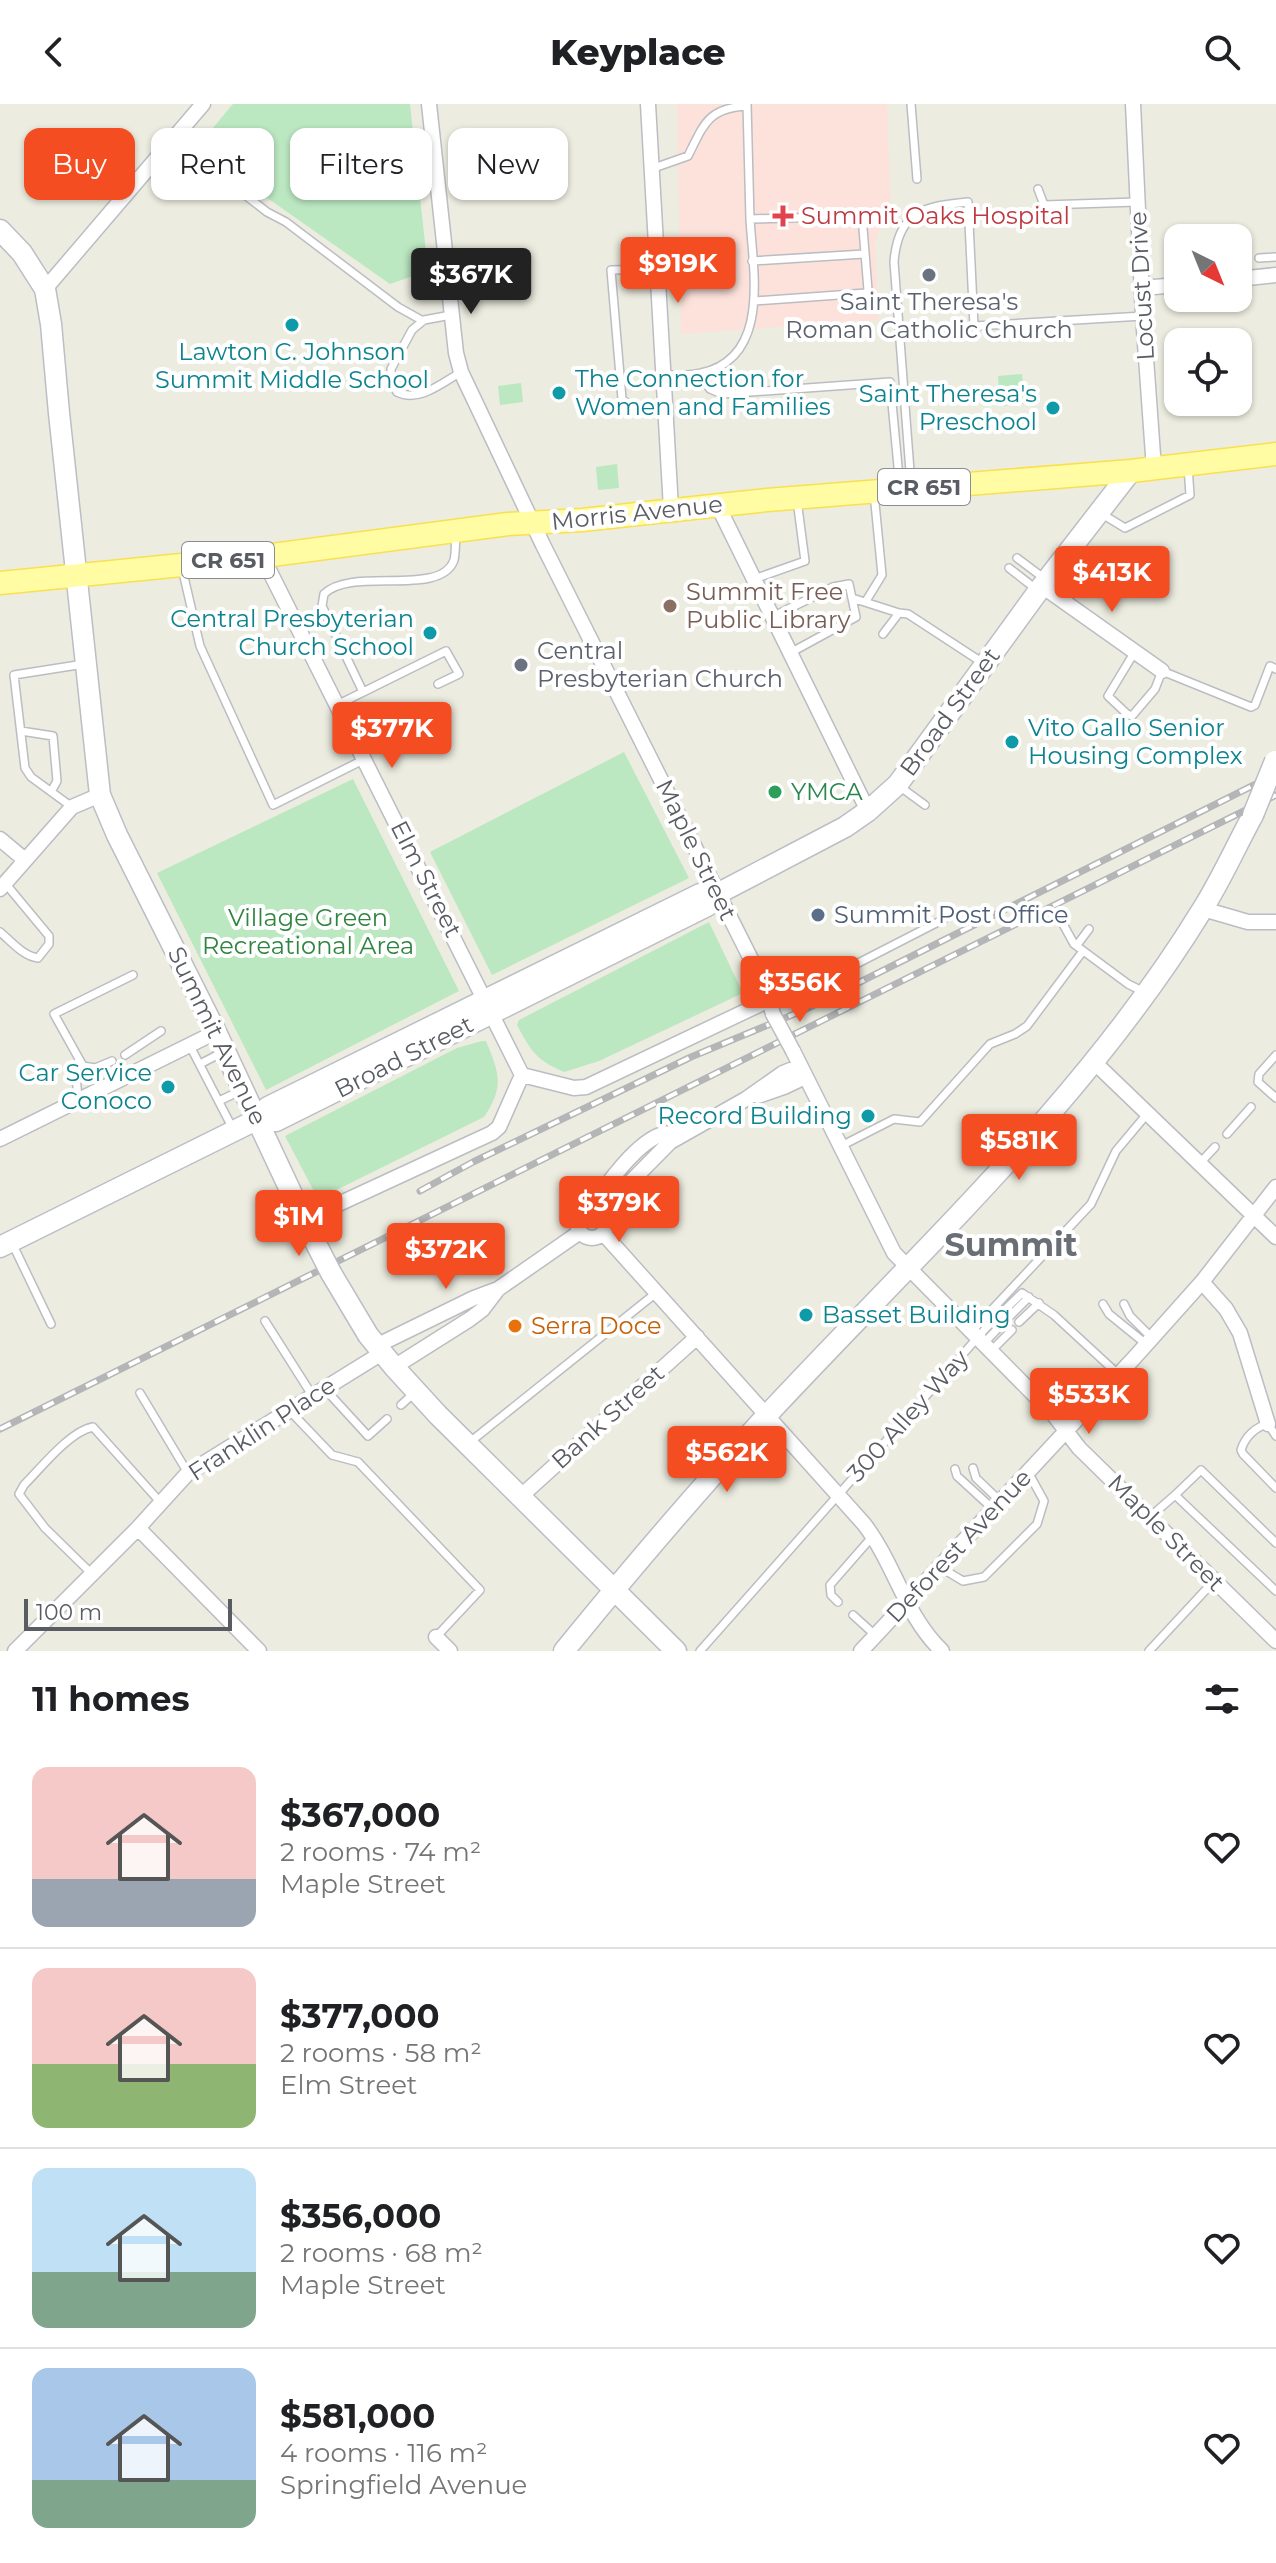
<!DOCTYPE html>
<html lang="en">
<head>
<meta charset="utf-8">
<style>
  :root { --surface:#fff; --page:#f2f2f2; --text:#202124; --muted:#757577; --line:#e0e0e0; --accent:#f34d21 }
  body { margin:0; font-family:Montserrat,sans-serif; background:var(--page); color:var(--text); height:100vh; display:flex; flex-direction:column; font-size:30px; white-space:nowrap }
  * { box-sizing:border-box; margin:0 }
  p { font-size:26px; color:var(--muted) }
  .icon { flex:none; width:44px; height:44px; fill:none; stroke:currentColor; stroke-width:2; stroke-linecap:round; stroke-linejoin:round }
  .map { position:relative; height:1547px; overflow:hidden }
  .side { display:flex; flex-direction:column; background:var(--surface); flex:1 }
  .side>* { flex:none }
  .guide { position:absolute; left:24px; top:24px; width:800px; height:72px; display:flex; gap:16px }
  .needle { width:52px; rotate:137deg }
  .controls { position:absolute; left:1164px; top:120px; display:grid; gap:16px }
  .controls a { display:grid; place-items:center; width:88px; height:88px; border-radius:16px; background:var(--surface); box-shadow:0 2px 6px #0004; font-size:40px }
  .scale { position:absolute; left:24px; bottom:20px; width:208px; box-sizing:border-box; padding-left:8px; border:4px solid #595c63; border-top:0; font-size:22px; line-height:28px; white-space:nowrap; color:#595c63; -webkit-text-stroke:6px #fff; paint-order:stroke }
  .price { position:absolute; translate:-50% -68px; padding:0 18px; border-radius:8px; background:var(--accent); color:#fff; font-size:26px; line-height:52px; filter:drop-shadow(0 2px 4px #0008) }
  .price::after { content:''; position:absolute; left:50%; top:48px; width:24px; height:18px; margin-left:-12px; background:inherit; clip-path:polygon(0 0,100% 0,50% 100%) }
  .price.selected { background:#222; color:#fff }
  ul { padding:0; list-style:none }
  li { display:flex; align-items:center; gap:24px; height:200px; padding:0 32px }
  li+li { border-top:2px solid var(--line) }
  li span { display:grid; place-items:center; flex:none; width:224px; height:160px; border-radius:16px; color:#555 }
  li>.icon { margin-inline-start:auto }
  span .icon { width:96px; height:96px; fill:#fffc; stroke-width:1 }
  li b { font-size:34px }
  h2 { display:flex; justify-content:space-between; align-items:center; height:96px; padding:0 32px; font-size:34px }
  .tag { padding:0 28px; border-radius:16px; background:var(--surface); box-shadow:0 2px 6px #0004; font-size:28px; line-height:72px }
  .tag.selected { background:var(--accent); color:#fff }
  header { display:flex; justify-content:space-between; align-items:center; height:104px; padding:0 32px; background:var(--surface); font-size:36px; font-weight:800 }
  .map>svg:first-child { display:block }
</style>
</head>
<body>
<header><svg class="icon" aria-label="back" viewBox="0 0 24 24"><path d="M15 5l-7 7 7 7"/></svg>Keyplace<svg class="icon" aria-label="search" viewBox="0 0 24 24"><circle cx="10" cy="10" r="6"/><path d="M15 15l6 6"/></svg></header>
<div class="map">
<svg width="1276" height="1547" viewBox="0 0 1276 1547">
  <rect width="100%" height="100%" fill="#edece0"/>
  <path fill="#fce2da" d="M677 0H887L891 107 881 122 875 138 879 216 681 230Z"/>
  <path fill="#bbe7c1" d="M233 0H410L428 167 390 180 196 44Z
    M1022 270 1025 300 1000 302 998 272Z
    M521 279 523 298 500 301 498 282Z
    M617 360 619 384 598 386 596 363Z
    M624 648 689 774 492 871 430 748Z
    M353 675 459 887 266 986 157 769Z
    M709 818 743 889 599 957 564 968C536 956 531 947 517 921L519 916Z
    M482 937H486C499 969 505 982 484 1013L318 1095 285 1032 457 944Z"/>
  <g fill="none" stroke-linecap="round" stroke-linejoin="round">
    <g stroke="#bbbdc3" stroke-width="10">
      <path id="lane" d="M747 0 750 115
        M911 0 917 75
        M173 35 267 108 286 118 398 203 423 217
        M651 65 688 52C704 20 708 4 747 2
        M1038 85 1044 101 1137 98
        M1259 154 1276 153
        M752 157 864 150
        M657 165 611 166 622 295 631 303 665 300
        M451 211 424 216 412 226 391 265V277L397 288C419 299 442 279 461 268
        M699 270 710 285 722 290 890 278 900 384
        M664 271C676 271 689 272 701 269 771 254 753 167 750 115L862 112 868 186 866 189 755 197
        M911 380 894 158C898 107 924 102 968 98L974 222 1143 212
        M1102 410 1125 424 1190 391 1188 363
        M1017 454 1045 475
        M182 464 200 542 273 701 365 655
        M1009 464 1036 485
        M754 475 805 457 797 396
        M852 494 899 509
        M866 497 882 471 874 389
        M772 513 833 483 849 480 856 513 790 549
        M883 530 899 509 908 510 983 559
        M1134 549 1108 592 1127 610 1132 612 1155 585 1162 567 1251 603 1255 601 1270 562 1276 565
        M363 588 322 502 324 490C351 462 441 494 454 456 456 448 455 438 456 430
        M337 601 446 547 459 570 438 580
        M21 627 53 632 57 677 52 686
        M899 682 925 701
        M72 703 31 673 25 664 14 571 84 560
        M1058 811 1074 840 1128 880 1144 888
        M0 828C12 838 23 852 38 854L49 840V832L5 779
        M1077 841 1089 825
        M769 896 796 891 944 815
        M190 942 233 1025
        M125 951 161 927
        M1276 951 1259 970 1258 978 1276 994
        M112 957 95 964 83 962 54 910 133 871
        M78 958 76 971 78 995
        M200 960 223 948
        M219 997 242 986
        M1227 1030 1251 1003
        M841 1042 894 1015 920 1018 990 940 1015 930 1027 922 1083 847
        M1200 1059 1215 1043
        M12 1139 51 1220
        M1103 1200 1109 1210 1146 1240
        M1124 1200 1130 1212 1152 1234
        M1010 1212 1029 1193
        M265 1217 312 1291
        M1019 1218 1039 1199
        M971 1228 1091 1100 1116 1047 1147 1010
        M983 1240 1004 1218
        M991 1247 1012 1226
        M324 1284 368 1332 387 1315
        M140 1289 188 1369
        M401 1301 414 1289
        M290 1307 332 1351 358 1358 480 1486 436 1533
        M1276 1332 1268 1320C1255 1323 1245 1333 1241 1346L1243 1350 1276 1384
        M470 1338 656 1189
        M973 1364 976 1374 1000 1397
        M955 1365 957 1372 993 1405
        M1175 1391 1201 1366 1276 1439
        M1150 1413 1175 1391 1276 1487
        M938 1462 963 1477 984 1473 1037 1420 1044 1397 1028 1368
        M92 1470 45 1424 19 1390 24 1381C41 1364 70 1327 93 1323L161 1399
        M838 1498 831 1491 830 1481 872 1433
        M853 1511 875 1531
        M700 1547 986 1224 1022 1189 1054 1211 1119 1271
        M1149 1547 1214 1477"/>
    </g>
    <g stroke="#bbbdc3" stroke-width="17">
      <path id="street" d="M429 0 456 249 461 268 543 441 766 885 773 910
        M648 0 671 405
        M1133 0 1143 212 1154 365
        M1238 175 1276 171
        M1142 184 1178 181
        M45 185 203 0
        M717 400 868 707
        M262 452 522 971
        M1042 482 1162 567
        M0 735 25 756
        M0 785 72 703 100 691
        M1203 805 1248 818H1276
        M793 947 894 1149 1054 1311 1079 1344 1276 1537
        M1093 957 1276 1133
        M522 971 574 984 586 983 769 896
        M758 992 784 983 805 973
        M0 1035 216 928
        M593 1103C605 1081 638 1037 663 1030 669 1029 677 1029 683 1029
        M577 1119a15 15 0 1 1 30 0a15 15 0 1 1-30 0Z
        M602 1107 670 1038 746 995 783 969 800 962
        M304 1116 492 1029 499 1023 522 971
        M603 1129 864 1420C895 1460 905 1512 942 1547
        M1202 1178 1226 1205 1240 1229 1268 1320
        M376 1242 474 1194 498 1185 580 1128
        M394 1263 470 1215 482 1206 498 1185
        M520 1393 697 1233
        M138 1424 259 1547
        M436 1533 450 1547
        M15 1547 138 1424 188 1369 382 1249
        M861 1547 1135 1253 1202 1178 1276 1083"/>
    </g>
    <g stroke="#bbbec5" stroke-width="23">
      <path id="secondary" d="M0 126 22 149 45 185 51 220 59 309 100 691 117 731 216 928 306 1120
        M258 1015 276 1017 707 802 717 790 845 723 868 707 898 680 1042 482 1131 367
        M0 1143 258 1015 268 1003 700 790H717
        M331 1169 368 1231 394 1263 438 1311 676 1547
        M564 1547C630 1466 698 1386 769 1309 918 1149 1087 994 1202 806 1221 776 1236 742 1253 711"/>
    </g>
    <g stroke="#f9e04e" stroke-width="25">
      <path id="primary" d="M0 479 242 455 508 420 582 416 767 396 1131 367 1276 350"/>
    </g>
    <use href="#lane" stroke="#fff" stroke-width="7"/>
    <use href="#street" stroke="#fff" stroke-width="14"/>
    <use href="#secondary" stroke="#fff" stroke-width="20"/>
    <use href="#primary" stroke="#fffca4" stroke-width="22"/>
    <g stroke="#b4b5b6" stroke-width="7">
      <path id="rail" d="M420 1087 473 1058 691 953 804 906 1276 670
        M0 1325 1276 691"/>
    </g>
    <use href="#rail" stroke="#fff" stroke-width="4" stroke-dasharray="12" stroke-linecap="butt"/>
    <g stroke="#bbbdc3" stroke-width="17" stroke-linecap="butt">
      <path id="street-bridge" d="M773 910 793 947"/>
    </g>
    <g stroke="#bbbec5" stroke-width="23" stroke-linecap="butt">
      <path id="secondary-bridge" d="M1253 711 1275 657
        M306 1120 331 1169"/>
    </g>
    <use href="#street-bridge" stroke="#fff" stroke-width="14"/>
    <use href="#secondary-bridge" stroke="#fff" stroke-width="20"/>
  </g>
  <path fill="#e0444e" stroke="#fff" stroke-width="3" d="M779 100h8v8h8v8h-8v8h-8v-8h-8v-8h8z"/>
  <g fill="#6b7280" stroke="#fff" stroke-width="3">
    <circle cx="929" cy="171" r="8"/>
    <circle cx="521" cy="561" r="8"/>
  </g>
  <g fill="#0f9aa8" stroke="#fff" stroke-width="3">
    <circle cx="292" cy="221" r="8"/>
    <circle cx="559" cy="289" r="8"/>
    <circle cx="1053" cy="304" r="8"/>
    <circle cx="430" cy="529" r="8"/>
    <circle cx="1012" cy="638" r="8"/>
    <circle cx="168" cy="983" r="8"/>
    <circle cx="868" cy="1012" r="8"/>
    <circle cx="806" cy="1211" r="8"/>
  </g>
  <circle fill="#8d6e63" stroke="#fff" stroke-width="3" cx="670" cy="502" r="8"/>
  <circle fill="#2e9e5b" stroke="#fff" stroke-width="3" cx="775" cy="688" r="8"/>
  <circle fill="#5c6f8a" stroke="#fff" stroke-width="3" cx="818" cy="811" r="8"/>
  <circle fill="#e8710a" stroke="#fff" stroke-width="3" cx="515" cy="1222" r="8"/>
  <g text-anchor="middle" stroke-width="8" stroke-linejoin="round" paint-order="stroke">
    <g fill="#fff" stroke="#8b8d92" stroke-width="2">
      <rect x="878" y="365" width="92" height="36" rx="6"/>
      <rect x="182" y="438" width="92" height="36" rx="6"/>
    </g>
    <g font-size="22" font-weight="bold" fill="#595c63">
      <text x="924" y="391">CR 651</text>
      <text x="228" y="464">CR 651</text>
    </g>
    <g font-size="24" fill="#be3a42" stroke="#fff" text-anchor="start">
      <text x="801" y="120">Summit Oaks Hospital</text>
    </g>
    <g font-size="24" fill="#595c63" stroke="#fff">
      <text transform="translate(1142 182) rotate(-93)" y="8">Locust Drive</text>
      <text transform="translate(637 409) rotate(-6)" y="8">Morris Avenue</text>
      <text transform="translate(950 608) rotate(-54)" y="8">Broad Street</text>
      <text transform="translate(696 746) rotate(64)" y="8">Maple Street</text>
      <text transform="translate(426 775) rotate(63)" y="8">Elm Street</text>
      <text transform="translate(217 932) rotate(64)" y="8">Summit Avenue</text>
      <text transform="translate(404 953) rotate(-27)" y="8">Broad Street</text>
      <text transform="translate(908 1312) rotate(-48)" y="8">300 Alley Way</text>
      <text transform="translate(608 1313) rotate(-42)" y="8">Bank Street</text>
      <text transform="translate(262 1325) rotate(-33)" y="8">Franklin Place</text>
      <text transform="translate(1166 1429) rotate(45)" y="8">Maple Street</text>
      <text transform="translate(959 1442) rotate(-47)" y="8">Deforest Avenue</text>
    </g>
    <g font-size="24" fill="#5b616d" stroke="#fff">
      <text x="929" y="206">Saint Theresa's<tspan x="929" dy="28">Roman Catholic Church</tspan></text>
      <text x="537" y="555" text-anchor="start">Central<tspan x="537" dy="28">Presbyterian Church</tspan></text>
    </g>
    <g font-size="24" fill="#0d838f" stroke="#fff" text-anchor="end">
      <text x="292" y="256" text-anchor="middle">Lawton C. Johnson<tspan x="292" dy="28">Summit Middle School</tspan></text>
      <text x="575" y="283" text-anchor="start">The Connection for<tspan x="575" dy="28">Women and Families</tspan></text>
      <text x="1037" y="298">Saint Theresa's<tspan x="1037" dy="28">Preschool</tspan></text>
      <text x="414" y="523">Central Presbyterian<tspan x="414" dy="28">Church School</tspan></text>
      <text x="1028" y="632" text-anchor="start">Vito Gallo Senior<tspan x="1028" dy="28">Housing Complex</tspan></text>
      <text x="152" y="977">Car Service<tspan x="152" dy="28">Conoco</tspan></text>
      <text x="852" y="1020">Record Building</text>
      <text x="822" y="1219" text-anchor="start">Basset Building</text>
    </g>
    <g font-size="24" fill="#785e54" stroke="#fff" text-anchor="start">
      <text x="686" y="496">Summit Free<tspan x="686" dy="28">Public Library</tspan></text>
    </g>
    <g font-size="24" fill="#27864d" stroke="#fff" text-anchor="start">
      <text x="791" y="696">YMCA</text>
    </g>
    <g font-size="24" fill="#4e5e75" stroke="#fff" text-anchor="start">
      <text x="834" y="819">Summit Post Office</text>
    </g>
    <g font-size="24" fill="#2f843f" stroke="#fff">
      <text x="308" y="822">Village Green<tspan x="308" dy="28">Recreational Area</tspan></text>
    </g>
    <g font-size="24" fill="#c56008" stroke="#fff" text-anchor="start">
      <text x="531" y="1230">Serra Doce</text>
    </g>
    <g font-size="32" font-weight="bold" fill="#6a6e75" stroke="#fff">
      <text x="1011" y="1152">Summit</text>
    </g>
  </g>
</svg>
<div class="controls">
<a><svg class="needle" viewBox="-14 -14 28 28"><path d="M0-13l5 13h-10z" fill="#e53935"/><path d="M0 13l5-13h-10z" fill="#757577"/></svg></a>
<a><svg class="icon" aria-label="locate" viewBox="0 0 24 24"><circle cx="12" cy="12" r="6"/><path d="M12 2v4M12 18v4M2 12h4M18 12h4"/></svg></a>
</div>
<div class="scale">100 m</div>
<b class="price" style="left:678px;top:201px">$919K</b>
<b class="price selected" style="left:471px;top:212px">$367K</b>
<b class="price" style="left:1112px;top:510px">$413K</b>
<b class="price" style="left:392px;top:666px">$377K</b>
<b class="price" style="left:800px;top:920px">$356K</b>
<b class="price" style="left:1019px;top:1078px">$581K</b>
<b class="price" style="left:619px;top:1140px">$379K</b>
<b class="price" style="left:299px;top:1154px">$1M</b>
<b class="price" style="left:446px;top:1187px">$372K</b>
<b class="price" style="left:1089px;top:1332px">$533K</b>
<b class="price" style="left:727px;top:1390px">$562K</b>
<div class="guide">
<a class="tag selected">Buy</a>
<a class="tag">Rent</a>
<a class="tag">Filters</a>
<a class="tag">New</a>
</div>
</div>
<section class="side">
<h2>11 homes<svg class="icon" aria-label="filters" viewBox="0 0 24 24"><path d="M4 7h16M4 17h16"/><circle cx="9" cy="7" r="2"/><circle cx="15" cy="17" r="2"/></svg></h2>
<ul>
<li><span style="background:linear-gradient(#f6c9c9 70%,#9aa5b1 0)"><svg class="icon" aria-label="home" viewBox="0 0 24 24"><path d="M3 11l9-7 9 7M6 9v11h12V9"/></svg></span><div><b>$367,000</b><p>2 rooms · 74 m²</p><p>Maple Street</p></div><svg class="icon" aria-label="heart" viewBox="0 0 24 24"><path d="M12 20l-8-8c-3-5 5-10 8-4 3-6 11-1 8 4z"/></svg></li>
<li><span style="background:linear-gradient(#f6c9c9 60%,#8fb573 0)"><svg class="icon" aria-label="home" viewBox="0 0 24 24"><path d="M3 11l9-7 9 7M6 9v11h12V9"/></svg></span><div><b>$377,000</b><p>2 rooms · 58 m²</p><p>Elm Street</p></div><svg class="icon" aria-label="heart" viewBox="0 0 24 24"><path d="M12 20l-8-8c-3-5 5-10 8-4 3-6 11-1 8 4z"/></svg></li>
<li><span style="background:linear-gradient(#bfe0f5 65%,#7fa58c 0)"><svg class="icon" aria-label="home" viewBox="0 0 24 24"><path d="M3 11l9-7 9 7M6 9v11h12V9"/></svg></span><div><b>$356,000</b><p>2 rooms · 68 m²</p><p>Maple Street</p></div><svg class="icon" aria-label="heart" viewBox="0 0 24 24"><path d="M12 20l-8-8c-3-5 5-10 8-4 3-6 11-1 8 4z"/></svg></li>
<li><span style="background:linear-gradient(#a9c7e8 70%,#7fa58c 0)"><svg class="icon" aria-label="home" viewBox="0 0 24 24"><path d="M3 11l9-7 9 7M6 9v11h12V9"/></svg></span><div><b>$581,000</b><p>4 rooms · 116 m²</p><p>Springfield Avenue</p></div><svg class="icon" aria-label="heart" viewBox="0 0 24 24"><path d="M12 20l-8-8c-3-5 5-10 8-4 3-6 11-1 8 4z"/></svg></li>
</ul>
</section>
</body>
</html>
